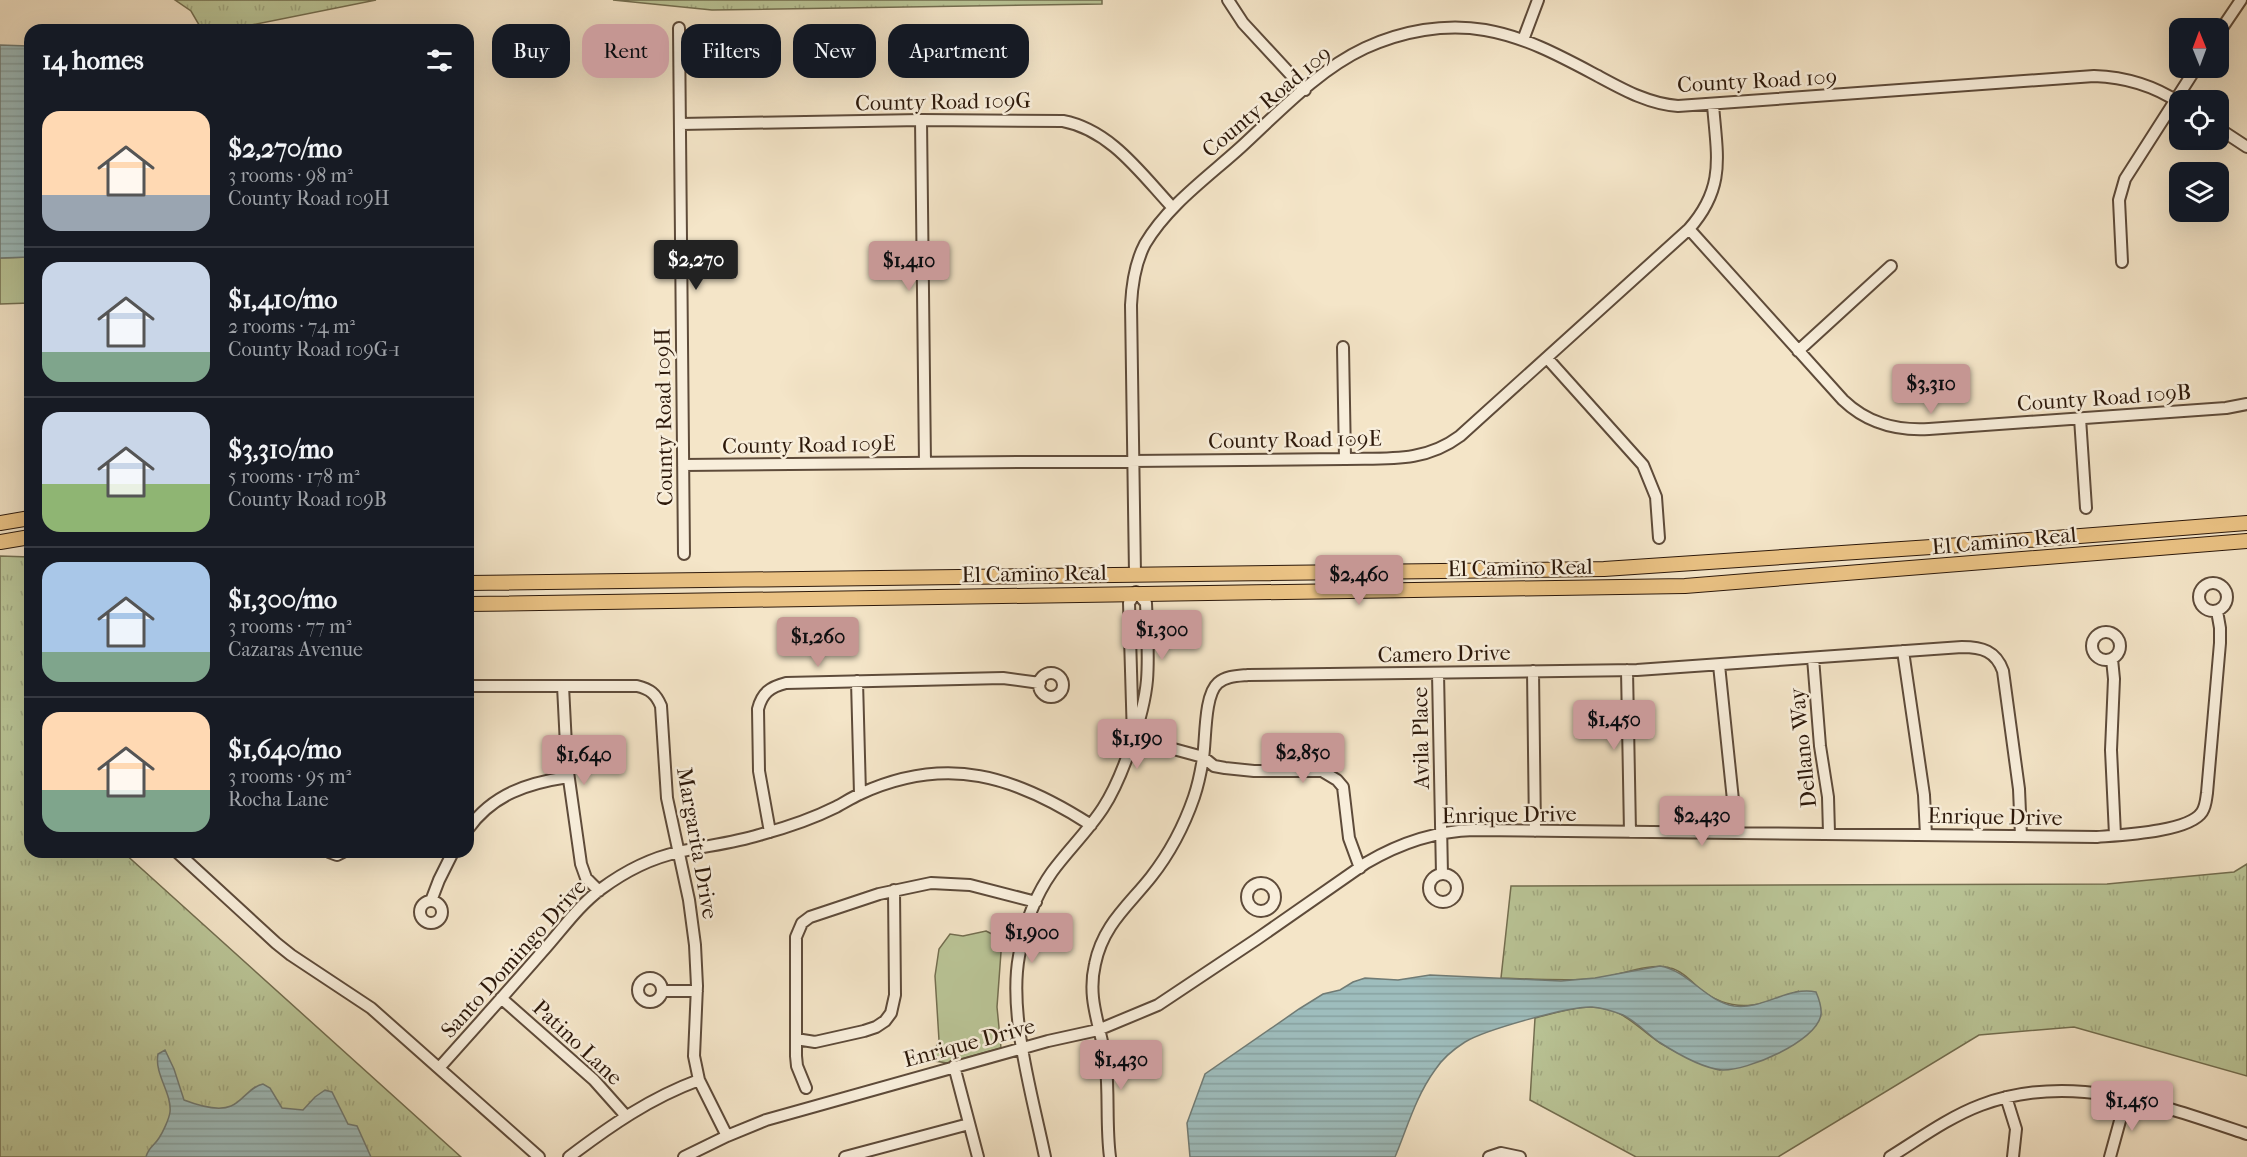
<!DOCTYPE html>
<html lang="en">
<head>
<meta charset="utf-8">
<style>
  :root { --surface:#171b24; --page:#20242c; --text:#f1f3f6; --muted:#9ea1a6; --line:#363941; --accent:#c59692 }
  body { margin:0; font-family:"IM FELL French Canon",serif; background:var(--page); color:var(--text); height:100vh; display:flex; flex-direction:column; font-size:22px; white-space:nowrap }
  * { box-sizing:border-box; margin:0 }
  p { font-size:20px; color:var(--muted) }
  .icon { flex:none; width:33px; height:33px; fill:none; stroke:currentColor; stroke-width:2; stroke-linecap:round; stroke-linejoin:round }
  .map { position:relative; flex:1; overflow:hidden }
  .panel { position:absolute; left:24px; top:24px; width:450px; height:834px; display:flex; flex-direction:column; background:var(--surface); border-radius:18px; box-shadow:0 6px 24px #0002 }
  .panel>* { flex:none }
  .guide { position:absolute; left:492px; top:24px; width:570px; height:54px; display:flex; gap:12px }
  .needle { width:39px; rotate:359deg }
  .buttons { position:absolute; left:2169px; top:18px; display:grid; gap:12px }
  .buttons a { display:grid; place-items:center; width:60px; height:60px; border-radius:12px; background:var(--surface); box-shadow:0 6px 24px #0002; font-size:30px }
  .price { position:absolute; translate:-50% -51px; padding:0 14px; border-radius:6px; background:var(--accent); color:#111; font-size:20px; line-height:39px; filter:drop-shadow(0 2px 3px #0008) }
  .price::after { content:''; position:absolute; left:50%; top:36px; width:18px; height:14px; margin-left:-9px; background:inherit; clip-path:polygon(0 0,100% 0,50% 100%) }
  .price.selected { background:#222; color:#fff }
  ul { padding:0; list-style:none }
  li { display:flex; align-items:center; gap:18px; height:150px; padding:0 18px }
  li+li { border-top:2px solid var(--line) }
  li span { display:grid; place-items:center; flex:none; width:168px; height:120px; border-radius:18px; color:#555 }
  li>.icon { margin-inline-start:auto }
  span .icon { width:72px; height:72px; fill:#fffc; stroke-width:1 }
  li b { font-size:26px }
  h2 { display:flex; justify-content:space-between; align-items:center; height:72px; padding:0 18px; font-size:26px }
  .chip { padding:0 21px; border-radius:18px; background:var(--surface); box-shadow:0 6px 24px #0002; font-size:21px; line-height:54px }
  .chip.selected { background:var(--accent); color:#111 }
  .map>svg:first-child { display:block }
</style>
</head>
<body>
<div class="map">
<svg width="2247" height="1157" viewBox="0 0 2247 1157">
  <defs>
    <pattern id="grass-tufts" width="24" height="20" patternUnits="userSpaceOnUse" patternTransform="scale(1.5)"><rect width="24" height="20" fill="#bac597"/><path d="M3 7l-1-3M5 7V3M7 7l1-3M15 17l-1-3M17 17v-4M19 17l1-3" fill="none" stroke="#a0a881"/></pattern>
    <pattern id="water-rules" width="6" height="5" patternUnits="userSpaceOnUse" patternTransform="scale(1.5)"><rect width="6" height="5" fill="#9ebdbd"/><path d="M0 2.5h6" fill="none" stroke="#88a2a1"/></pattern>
  </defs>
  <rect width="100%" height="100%" fill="#f4e5c8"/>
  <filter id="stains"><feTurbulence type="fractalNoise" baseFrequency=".00333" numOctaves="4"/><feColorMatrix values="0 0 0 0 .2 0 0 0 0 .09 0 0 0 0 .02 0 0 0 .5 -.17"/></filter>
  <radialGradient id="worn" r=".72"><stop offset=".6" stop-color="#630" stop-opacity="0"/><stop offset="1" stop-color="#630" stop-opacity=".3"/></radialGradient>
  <path fill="url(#grass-tufts)" stroke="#736e50" stroke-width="1.5" d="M175 0H376L226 30H202L191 11Z
    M613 0H1102V4L712 10Z
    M0 556 30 557V852H123L461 1157H0Z
    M2247 864V1076L2074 1027 1979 1035 1778 1157H1636L1530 1100 1535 1018C1552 1014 1572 1007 1590 1007 1623 1007 1636 1027 1660 1043 1679 1054 1699 1064 1720 1070L1799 991C1762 1005 1734 1016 1700 989 1692 982 1681 970 1670 968 1648 962 1616 977 1593 979 1562 981 1532 979 1501 978L1511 886 2107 884 2234 872Z"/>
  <path fill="#bac597" stroke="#736e50" stroke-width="1.5" d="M30 257V303L0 304V258Z
    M986 931 996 936 1001 952 997 1007 1001 1048 947 1063 935 1061 934 1052 939 1040 935 976 939 949 950 934 963 936Z"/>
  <path fill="url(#water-rules)" stroke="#707b75" stroke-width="1.5" d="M0 45 28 46 30 49V257L0 258Z
    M1660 966C1689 971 1705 1001 1734 1006 1763 1010 1788 986 1816 992 1819 999 1822 1007 1821 1015 1816 1042 1747 1071 1722 1070 1701 1068 1676 1053 1659 1042 1646 1033 1637 1022 1623 1015 1613 1011 1602 1008 1592 1007 1569 1006 1485 1030 1465 1042 1454 1049 1442 1059 1435 1070 1416 1096 1407 1128 1395 1157H1190L1187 1123 1205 1074 1299 1009 1323 994 1340 990 1353 982 1365 978 1398 980 1430 975 1561 981 1595 978Z
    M165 1050 174 1069 184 1100C197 1105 217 1112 231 1106 243 1101 249 1087 263 1084L270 1088 282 1108 303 1110 315 1097 325 1090 332 1092 348 1124 357 1126 371 1157H146C148 1148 154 1146 159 1138 163 1132 169 1119 170 1112 172 1093 154 1074 158 1054Z"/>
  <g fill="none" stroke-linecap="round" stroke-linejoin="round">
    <g stroke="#5e4b3a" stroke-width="14">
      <path id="minor" d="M1228 0 1243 23 1305 90
        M679 28 684 554
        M2218 34 2241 0
        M1523 40 1538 0
        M921 120 925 463
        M680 124 921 120 1063 121C1111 130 1142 175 1173 208
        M2218 128 2247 147
        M1689 229 1843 400C1867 423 1895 431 1929 429L2226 408 2247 404
        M2122 262 2119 200 2125 179 2196 68
        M1343 347 1345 459
        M1798 351 1891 266
        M1547 358 1643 465 1656 497 1659 538
        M2080 418 2086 508
        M683 465 1345 459C1387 458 1424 463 1460 436L1689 229C1726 187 1717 156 1713 105
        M1135 574 1131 305C1132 284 1135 263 1145 244 1168 205 1208 177 1241 147 1279 112 1318 70 1365 48 1402 31 1445 23 1485 30 1526 37 1562 57 1598 76 1624 90 1649 104 1678 106L2094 76C2125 77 2153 85 2180 103
        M2199 597a14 14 0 1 1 28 0a14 14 0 1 1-28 0Z
        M2092 646a14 14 0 1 1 28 0a14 14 0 1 1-28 0Z
        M1903 651 1924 795 1926 835
        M1813 658 1820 746 1828 797 1829 833
        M2112 659 2114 679 2111 750 2115 835
        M1719 665 1733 800V832
        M1627 670 1630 832
        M1533 671 1535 831
        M1438 673 1442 874
        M1039 685a12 12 0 1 1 24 0a12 12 0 1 1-24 0Z
        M857 681 860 794
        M468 686H637C650 689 656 694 661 706L667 798 689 900 695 945 697 986 694 1056 699 1080 727 1136
        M563 686 567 765 581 864 586 878 599 891
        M1133 738 1203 757 1214 766 1225 768 1254 771H1322L1337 780 1343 787 1349 838 1360 868
        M468 829C493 794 528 783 568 777
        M770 832 759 771 758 709C762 693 770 687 786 683L1003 678 1040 683
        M177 852 276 943 291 955 371 1008 539 1157
        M329 852 337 855 343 852
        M1429 888a14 14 0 1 1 28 0a14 14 0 1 1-28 0Z
        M1247 897a14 14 0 1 1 28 0a14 14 0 1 1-28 0Z
        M420 912a11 11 0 1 1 22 0a11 11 0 1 1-22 0Z
        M431 901 439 880 453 852
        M638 990a12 12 0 1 1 24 0a12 12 0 1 1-24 0Z
        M662 991H697
        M501 998 594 1080 626 1116
        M796 1039 815 1042 864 1031 876 1027 885 1021 891 1013 895 995 894 890
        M954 1066 978 1157
        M439 1068C474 1029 508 991 542 952 561 931 578 906 601 889 624 872 651 858 679 852 705 846 733 843 759 835 785 828 812 819 836 807 844 803 851 798 860 794 947 754 1015 776 1091 825
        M806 1088 797 1066 796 1056V937L802 923 810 917 879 894 931 883 970 885 1036 902
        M2006 1097 2016 1129 2013 1157
        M569 1157C610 1126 650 1098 699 1080
        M684 1157 727 1136 766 1120 1048 1041 1098 1030 1158 1005 1257 939 1366 863C1400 843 1434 831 1474 830L2097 837C2121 835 2189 832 2202 812 2206 806 2206 799 2207 793L2220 643V628L2217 611
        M845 1157 969 1124
        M1045 1157C1033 1098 1008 1015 1019 956 1024 927 1035 896 1052 872 1068 850 1088 831 1103 808 1122 779 1144 715 1147 680 1149 655 1147 629 1146 603L1136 592 1129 603 1133 738
        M1110 1157C1106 1127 1109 1097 1106 1066 1103 1029 1086 1003 1095 964 1103 925 1128 906 1151 877 1169 854 1184 826 1194 797 1198 785 1201 771 1203 758 1206 739 1204 695 1218 683 1226 676 1237 676 1248 675L1637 670 1962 647C1982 647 1996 651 2003 671L2019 789 2021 836
        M1489 1157 1501 1153 1520 1157
        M1890 1157C1919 1139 1949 1117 1981 1105 2071 1071 2161 1105 2247 1134
        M2110 1157 2126 1099"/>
    </g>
    <g stroke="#2c180a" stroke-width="16">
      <path id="major" d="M0 523 30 518
        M0 542 30 537
        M468 583 1604 569 1976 544 2247 523
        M468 604 1685 586 2247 541"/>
    </g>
    <use href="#minor" stroke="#f8eedb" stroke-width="10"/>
    <use href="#major" stroke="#eac284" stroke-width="14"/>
  </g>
  <g text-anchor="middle" stroke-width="5" stroke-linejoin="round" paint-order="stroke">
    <g font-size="22" fill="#2c180a" stroke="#f8eedb">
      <text transform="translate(1757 80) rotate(-3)" y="8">County Road 109</text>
      <text transform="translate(943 101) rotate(-1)" y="8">County Road 109G</text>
      <text transform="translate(1266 101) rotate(-40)" y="8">County Road 109</text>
      <text transform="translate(2104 397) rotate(-4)" y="8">County Road 109B</text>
      <text transform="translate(663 417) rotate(-91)" y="8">County Road 109H</text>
      <text transform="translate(1295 439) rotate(-1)" y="8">County Road 109E</text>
      <text transform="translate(809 444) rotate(-1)" y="8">County Road 109E</text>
      <text transform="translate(2004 540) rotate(-5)" y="8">El Camino Real</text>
      <text transform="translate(1520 567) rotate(-1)" y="8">El Camino Real</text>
      <text transform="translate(1034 573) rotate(-1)" y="8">El Camino Real</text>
      <text transform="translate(1444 653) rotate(-1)" y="8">Camero Drive</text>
      <text transform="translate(1420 738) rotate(-91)" y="8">Avila Place</text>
      <text transform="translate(1802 748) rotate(-96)" y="8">Dellano Way</text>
      <text transform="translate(1509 814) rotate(-1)" y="8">Enrique Drive</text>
      <text transform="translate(1995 816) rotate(1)" y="8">Enrique Drive</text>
      <text transform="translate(698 843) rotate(80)" y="8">Margarita Drive</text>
      <text transform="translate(513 958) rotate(-48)" y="8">Santo Domingo Drive</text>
      <text transform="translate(578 1042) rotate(43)" y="8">Patino Lane</text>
      <text transform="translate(969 1042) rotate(-15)" y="8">Enrique Drive</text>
    </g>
  </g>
  <rect width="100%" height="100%" filter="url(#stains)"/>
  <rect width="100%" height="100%" fill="url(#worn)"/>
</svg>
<div class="buttons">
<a><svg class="needle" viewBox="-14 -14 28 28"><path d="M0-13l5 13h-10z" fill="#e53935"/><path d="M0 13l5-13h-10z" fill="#9ea1a6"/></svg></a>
<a><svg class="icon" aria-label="locate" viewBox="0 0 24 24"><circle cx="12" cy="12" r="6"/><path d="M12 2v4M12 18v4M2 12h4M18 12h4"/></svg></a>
<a><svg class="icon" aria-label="layers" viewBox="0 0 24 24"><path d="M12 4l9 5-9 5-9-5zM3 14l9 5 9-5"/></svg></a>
</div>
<b class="price selected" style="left:696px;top:291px">$2,270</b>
<b class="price" style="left:909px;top:292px">$1,410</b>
<b class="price" style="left:1931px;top:415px">$3,310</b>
<b class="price" style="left:1359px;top:606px">$2,460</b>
<b class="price" style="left:1162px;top:661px">$1,300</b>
<b class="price" style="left:818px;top:668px">$1,260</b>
<b class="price" style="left:1614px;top:751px">$1,450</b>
<b class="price" style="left:1137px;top:770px">$1,190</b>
<b class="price" style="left:1303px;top:784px">$2,850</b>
<b class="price" style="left:584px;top:786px">$1,640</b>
<b class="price" style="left:1702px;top:847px">$2,430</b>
<b class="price" style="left:1032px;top:964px">$1,900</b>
<b class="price" style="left:1121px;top:1091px">$1,430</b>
<b class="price" style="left:2132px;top:1132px">$1,450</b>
<div class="guide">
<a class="chip">Buy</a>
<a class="chip selected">Rent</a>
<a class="chip">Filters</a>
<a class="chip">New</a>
<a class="chip">Apartment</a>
</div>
<section class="panel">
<h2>14 homes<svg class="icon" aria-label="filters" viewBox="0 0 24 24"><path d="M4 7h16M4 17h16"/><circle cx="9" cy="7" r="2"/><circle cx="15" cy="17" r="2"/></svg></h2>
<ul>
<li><span style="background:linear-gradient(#ffd9b3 70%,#9aa5b1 0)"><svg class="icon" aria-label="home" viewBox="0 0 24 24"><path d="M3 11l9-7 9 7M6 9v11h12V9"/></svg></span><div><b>$2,270/mo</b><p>3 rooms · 98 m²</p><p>County Road 109H</p></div></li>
<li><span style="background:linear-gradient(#c9d6e8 75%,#7fa58c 0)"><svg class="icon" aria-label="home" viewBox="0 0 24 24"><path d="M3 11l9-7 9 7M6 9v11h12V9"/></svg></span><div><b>$1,410/mo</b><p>2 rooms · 74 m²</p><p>County Road 109G-1</p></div></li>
<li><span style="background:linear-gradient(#c9d6e8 60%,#8fb573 0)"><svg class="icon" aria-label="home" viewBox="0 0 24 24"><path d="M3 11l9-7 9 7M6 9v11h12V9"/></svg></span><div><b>$3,310/mo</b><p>5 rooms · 178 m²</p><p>County Road 109B</p></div></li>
<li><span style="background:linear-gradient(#a9c7e8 75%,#7fa58c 0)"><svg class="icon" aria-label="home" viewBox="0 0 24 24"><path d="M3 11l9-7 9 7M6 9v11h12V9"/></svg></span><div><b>$1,300/mo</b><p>3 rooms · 77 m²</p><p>Cazaras Avenue</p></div></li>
<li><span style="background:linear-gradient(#ffd9b3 65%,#7fa58c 0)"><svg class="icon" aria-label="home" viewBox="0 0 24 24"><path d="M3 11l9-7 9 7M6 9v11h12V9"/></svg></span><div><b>$1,640/mo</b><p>3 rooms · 95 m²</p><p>Rocha Lane</p></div></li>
</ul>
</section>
</div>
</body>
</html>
